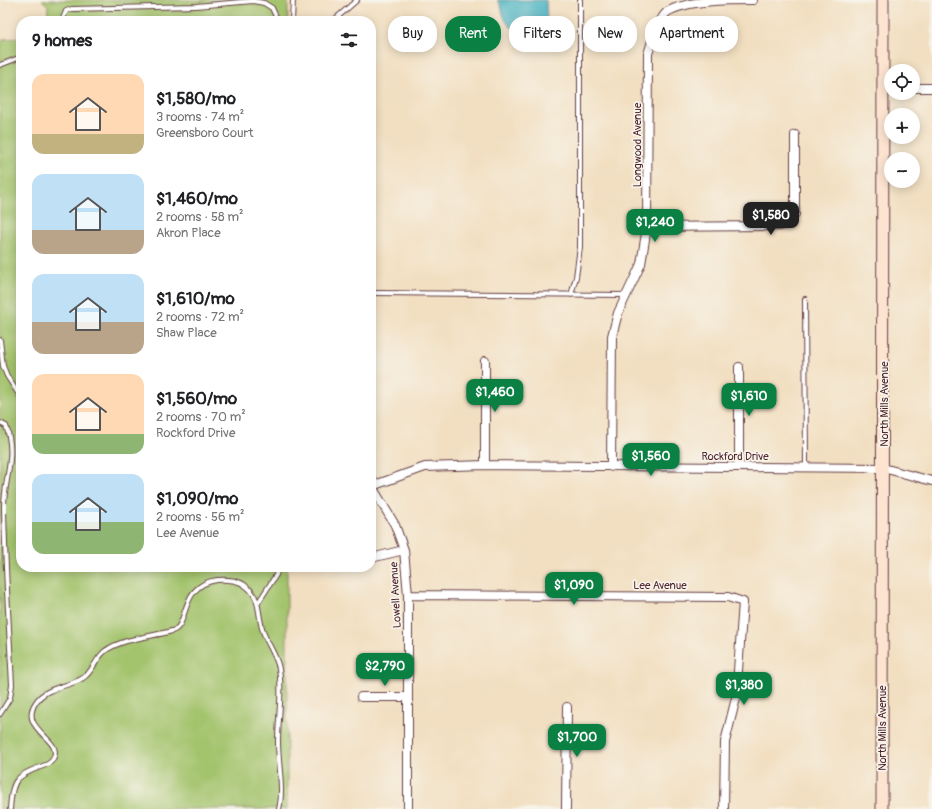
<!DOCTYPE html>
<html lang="en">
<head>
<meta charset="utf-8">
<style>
  :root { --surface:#fff; --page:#f6f6f6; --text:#202124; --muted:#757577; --accent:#0b8043 }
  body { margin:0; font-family:Pangolin,sans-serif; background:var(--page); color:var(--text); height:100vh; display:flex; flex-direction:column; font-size:15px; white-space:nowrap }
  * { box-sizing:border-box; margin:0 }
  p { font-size:13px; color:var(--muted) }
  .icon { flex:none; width:22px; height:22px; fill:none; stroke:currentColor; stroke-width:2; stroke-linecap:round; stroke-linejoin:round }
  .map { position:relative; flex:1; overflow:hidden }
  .drawer { position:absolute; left:16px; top:16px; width:360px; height:556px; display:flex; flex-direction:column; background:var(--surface); border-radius:16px; box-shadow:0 2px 10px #0003 }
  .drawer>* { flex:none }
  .hud { position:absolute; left:388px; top:16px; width:380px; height:36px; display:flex; gap:8px }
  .tools { position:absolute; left:884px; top:64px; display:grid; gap:8px }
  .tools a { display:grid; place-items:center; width:36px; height:36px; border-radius:50%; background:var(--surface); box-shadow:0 2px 10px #0003; font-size:20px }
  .price { position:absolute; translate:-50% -34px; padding:0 9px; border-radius:8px; background:var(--accent); color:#fff; font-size:13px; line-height:26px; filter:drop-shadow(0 1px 2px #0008) }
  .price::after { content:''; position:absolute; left:50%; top:24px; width:12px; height:9px; margin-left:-6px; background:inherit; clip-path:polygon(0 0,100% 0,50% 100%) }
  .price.selected { background:#222; color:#fff }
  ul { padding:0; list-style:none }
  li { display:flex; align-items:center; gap:12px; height:100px; padding:0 16px }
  li span { display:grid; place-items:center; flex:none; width:112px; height:80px; border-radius:12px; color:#555 }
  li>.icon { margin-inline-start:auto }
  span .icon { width:48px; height:48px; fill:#fffc; stroke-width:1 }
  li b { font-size:17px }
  h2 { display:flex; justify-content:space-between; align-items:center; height:48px; padding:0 16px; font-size:17px }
  .tag { padding:0 14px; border-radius:16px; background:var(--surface); box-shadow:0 2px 10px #0003; font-size:14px; line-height:36px }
  .tag.selected { background:var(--accent); color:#fff }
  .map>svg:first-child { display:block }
</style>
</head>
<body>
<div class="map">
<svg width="932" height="809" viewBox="0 0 932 809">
  <rect width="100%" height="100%" fill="#f7f3e8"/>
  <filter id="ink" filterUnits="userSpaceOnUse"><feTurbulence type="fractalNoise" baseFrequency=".025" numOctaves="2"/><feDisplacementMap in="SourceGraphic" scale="8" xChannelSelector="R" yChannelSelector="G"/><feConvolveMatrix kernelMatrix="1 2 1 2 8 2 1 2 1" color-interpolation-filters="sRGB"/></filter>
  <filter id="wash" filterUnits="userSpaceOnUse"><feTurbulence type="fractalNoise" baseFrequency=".012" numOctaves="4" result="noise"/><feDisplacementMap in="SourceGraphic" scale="16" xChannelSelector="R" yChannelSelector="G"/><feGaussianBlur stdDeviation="0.9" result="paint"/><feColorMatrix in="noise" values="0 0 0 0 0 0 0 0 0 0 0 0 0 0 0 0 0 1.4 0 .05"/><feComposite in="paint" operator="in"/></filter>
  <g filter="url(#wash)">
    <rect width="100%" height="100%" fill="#f2dfc1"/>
    <path fill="#a3c36c" stroke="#76714c" d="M42 0H288V21H47L48 6Z
      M21 38V567H287V809H0V50L3 39Z"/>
    <path fill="#46b2c3" stroke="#486877" d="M497 0H546L547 21 532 35C520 32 509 30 504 17 501 11 503 6 497 0Z"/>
  </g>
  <g filter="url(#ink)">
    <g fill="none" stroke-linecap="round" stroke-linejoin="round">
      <g stroke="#633c42" stroke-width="6">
        <path id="lane" d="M62 21 66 11 72 9 196 6 253 1 264 3 272 8 278 21
          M292 21 293 0
          M333 21 357 0
          M0 65 21 57
          M371 293 627 295
          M571 295 576 277 580 247V0
          M805 299 806 466
          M0 340 3 366 7 376 21 398
          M0 423 6 426C17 457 4 478 4 507 5 566 9 626 12 685L10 698 0 714
          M258 603 276 575 278 567
          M10 809C12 780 15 776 43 766 46 765 51 763 53 759 65 739 17 730 36 702 47 686 67 688 83 678 93 672 95 659 105 651 123 638 151 637 172 631 190 627 178 585 217 580 226 579 240 580 247 587 262 599 257 618 264 634 268 645 277 656 279 669 283 692 278 718 278 742 278 762 284 790 279 809"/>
      </g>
      <g stroke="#633c42" stroke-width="10">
        <path id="street" d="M883 87 891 88
          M913 88H932
          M647 227 779 226 788 224 795 214V135
          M485 361V465
          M739 367V467
          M611 467 612 336 618 313 641 264 647 227 648 54C652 42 657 21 667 12 687 0 728 0 753 0
          M371 485 395 525 404 550 408 595V809
          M372 486 425 467 485 465 883 468 932 481
          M371 558 404 550
          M408 595 728 597 743 602 736 698 725 742 724 809
          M361 697H408
          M566 809 567 707"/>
      </g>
      <g stroke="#633c42" stroke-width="13">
        <path id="secondary" d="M882 809 883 0"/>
      </g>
      <use href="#lane" stroke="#fff" stroke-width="4"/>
      <use href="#street" stroke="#fff" stroke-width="8"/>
      <use href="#secondary" stroke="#fde4d1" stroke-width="11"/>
    </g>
  </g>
  <g text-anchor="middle" stroke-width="3.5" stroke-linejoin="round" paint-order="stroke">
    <g font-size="11" fill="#4a1f2b" stroke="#f7f3e8">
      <text transform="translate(637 145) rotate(-90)" y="4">Longwood Avenue</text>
      <text transform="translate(884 404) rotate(-90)" y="4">North Mills Avenue</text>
      <text x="735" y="460">Rockford Drive</text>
      <text x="660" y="589">Lee Avenue</text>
      <text transform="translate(395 595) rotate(-93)" y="4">Lowell Avenue</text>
      <text transform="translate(882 728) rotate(-90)" y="4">North Mills Avenue</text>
    </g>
  </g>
</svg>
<div class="tools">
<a><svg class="icon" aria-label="locate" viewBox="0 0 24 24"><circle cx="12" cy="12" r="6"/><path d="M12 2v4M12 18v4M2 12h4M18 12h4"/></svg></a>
<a>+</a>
<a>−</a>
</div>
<b class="price selected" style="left:771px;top:236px">$1,580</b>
<b class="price" style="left:655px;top:243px">$1,240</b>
<b class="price" style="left:495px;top:413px">$1,460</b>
<b class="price" style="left:749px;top:417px">$1,610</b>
<b class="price" style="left:651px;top:477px">$1,560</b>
<b class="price" style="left:574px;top:606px">$1,090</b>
<b class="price" style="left:385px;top:687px">$2,790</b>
<b class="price" style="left:744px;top:706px">$1,380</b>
<b class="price" style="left:577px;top:758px">$1,700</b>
<div class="hud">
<a class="tag">Buy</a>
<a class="tag selected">Rent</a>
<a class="tag">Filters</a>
<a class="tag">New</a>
<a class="tag">Apartment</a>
</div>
<section class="drawer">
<h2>9 homes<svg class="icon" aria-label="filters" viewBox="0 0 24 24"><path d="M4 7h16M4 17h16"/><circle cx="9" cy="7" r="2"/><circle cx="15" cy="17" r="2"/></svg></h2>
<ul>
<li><span style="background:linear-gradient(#ffd9b3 75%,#c2b280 0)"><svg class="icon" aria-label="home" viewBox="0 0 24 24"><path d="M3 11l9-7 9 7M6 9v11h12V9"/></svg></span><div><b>$1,580/mo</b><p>3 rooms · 74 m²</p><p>Greensboro Court</p></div></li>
<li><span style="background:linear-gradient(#bfe0f5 70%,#b9a48a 0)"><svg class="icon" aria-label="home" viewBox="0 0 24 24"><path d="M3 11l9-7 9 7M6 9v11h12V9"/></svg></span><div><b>$1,460/mo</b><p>2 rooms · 58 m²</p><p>Akron Place</p></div></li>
<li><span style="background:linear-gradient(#bfe0f5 60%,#b9a48a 0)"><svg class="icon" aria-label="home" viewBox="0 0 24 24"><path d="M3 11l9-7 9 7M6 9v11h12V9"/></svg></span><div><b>$1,610/mo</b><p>2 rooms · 72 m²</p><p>Shaw Place</p></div></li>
<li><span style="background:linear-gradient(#ffd9b3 75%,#8fb573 0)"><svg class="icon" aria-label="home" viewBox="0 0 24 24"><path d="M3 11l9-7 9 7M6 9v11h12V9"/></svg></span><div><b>$1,560/mo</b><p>2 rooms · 70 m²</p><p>Rockford Drive</p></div></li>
<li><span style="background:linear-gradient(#bfe0f5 60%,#8fb573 0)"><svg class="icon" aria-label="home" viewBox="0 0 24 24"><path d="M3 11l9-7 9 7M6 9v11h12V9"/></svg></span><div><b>$1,090/mo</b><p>2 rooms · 56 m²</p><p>Lee Avenue</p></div></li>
</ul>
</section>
</div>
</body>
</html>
